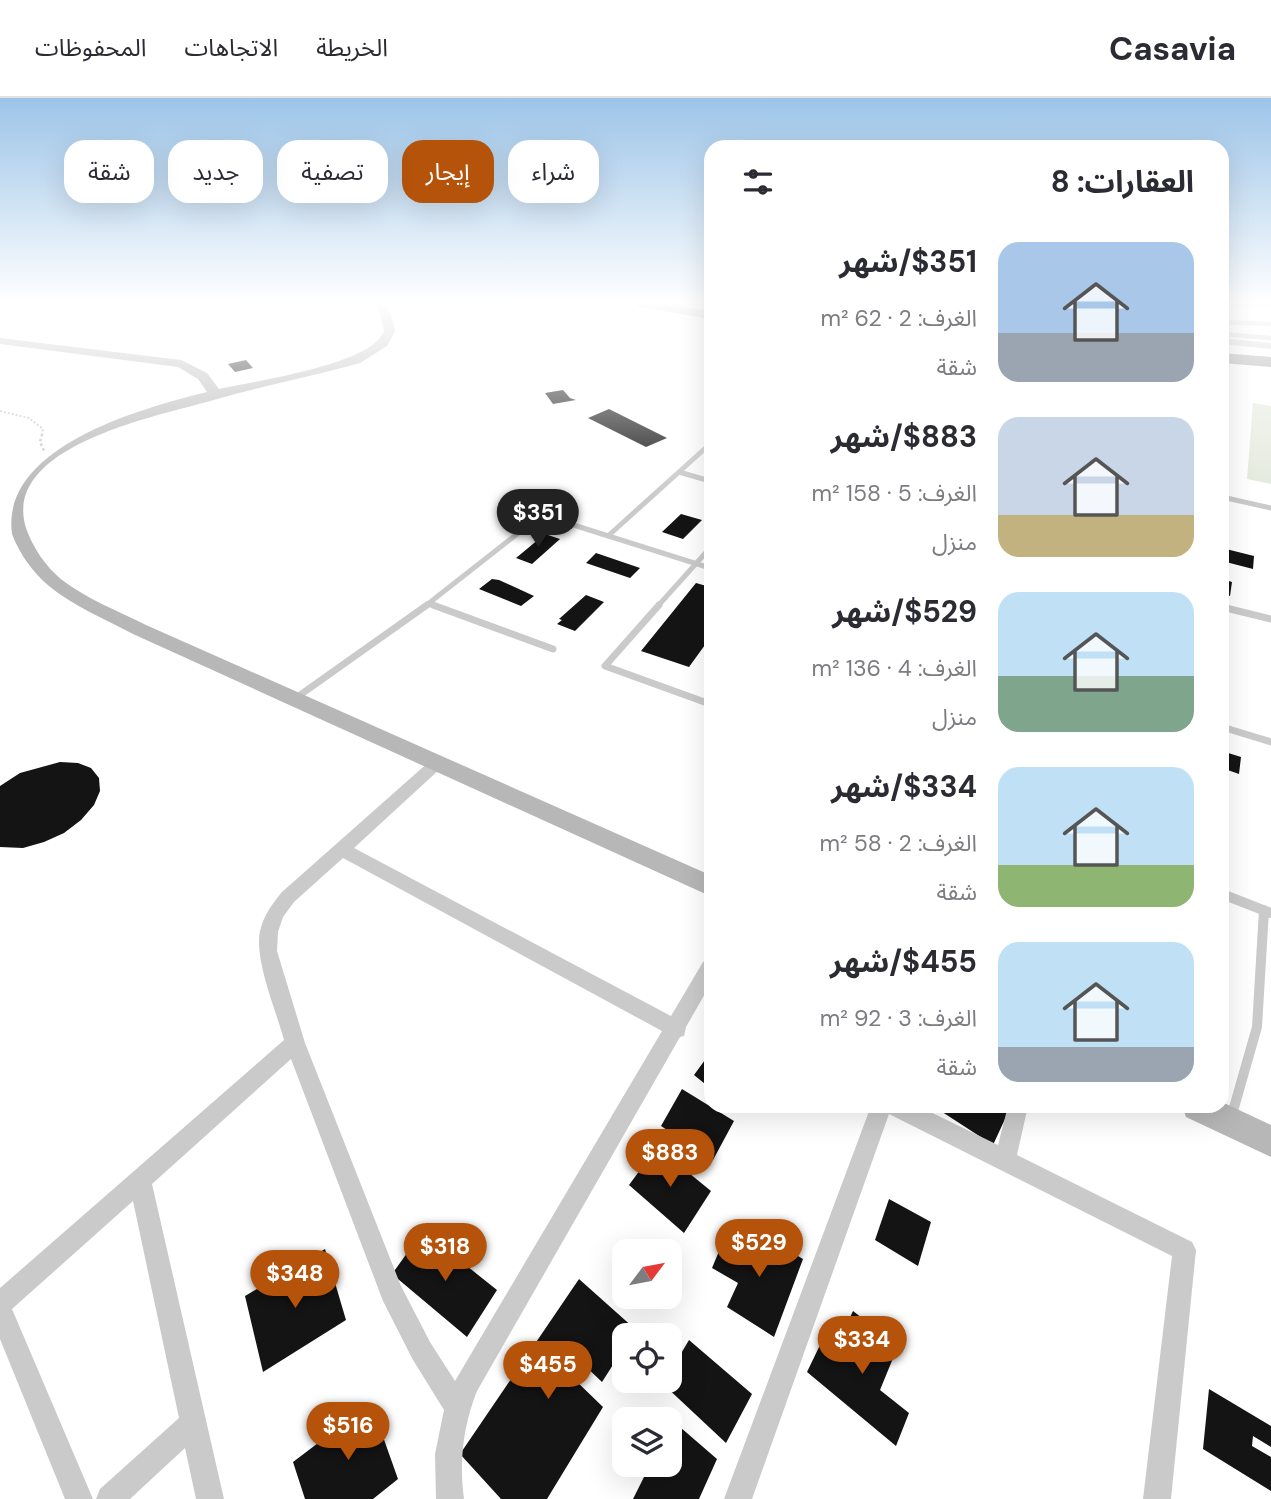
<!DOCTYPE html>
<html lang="ar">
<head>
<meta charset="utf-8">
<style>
  :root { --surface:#fff; --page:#f7f7f7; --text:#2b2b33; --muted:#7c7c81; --line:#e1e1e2; --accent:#b45309 }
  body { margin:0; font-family:"DM Sans","Noto Sans Arabic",sans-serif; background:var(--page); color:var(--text); direction:rtl; height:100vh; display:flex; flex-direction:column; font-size:26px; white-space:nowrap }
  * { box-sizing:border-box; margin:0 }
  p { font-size:23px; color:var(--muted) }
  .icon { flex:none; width:38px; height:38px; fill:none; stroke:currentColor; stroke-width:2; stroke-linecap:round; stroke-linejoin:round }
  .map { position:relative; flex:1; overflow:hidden; direction:ltr }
  .drawer { position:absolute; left:704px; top:42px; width:525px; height:973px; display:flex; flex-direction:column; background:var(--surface); border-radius:21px; box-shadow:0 7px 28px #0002; direction:rtl }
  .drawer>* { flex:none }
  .top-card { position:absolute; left:21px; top:42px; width:578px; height:63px; direction:rtl; display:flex; gap:14px }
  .needle { width:46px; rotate:58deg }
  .fabs { position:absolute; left:612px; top:1141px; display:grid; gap:14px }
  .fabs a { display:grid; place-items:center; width:70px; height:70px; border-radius:14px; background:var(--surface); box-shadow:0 7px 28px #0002; font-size:35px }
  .price { position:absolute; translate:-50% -60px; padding:0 16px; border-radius:24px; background:var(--accent); color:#fff; font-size:23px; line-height:46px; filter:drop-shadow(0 2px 4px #0008) }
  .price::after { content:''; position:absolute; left:50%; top:42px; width:21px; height:16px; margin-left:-10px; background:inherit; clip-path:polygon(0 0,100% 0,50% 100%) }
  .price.active { background:#222; color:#fff }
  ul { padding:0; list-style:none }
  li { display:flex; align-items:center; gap:21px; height:175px; padding:0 35px }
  li span { display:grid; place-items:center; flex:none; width:196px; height:140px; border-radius:21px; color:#555 }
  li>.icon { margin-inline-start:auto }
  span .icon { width:84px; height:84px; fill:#fffc; stroke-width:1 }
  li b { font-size:30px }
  h2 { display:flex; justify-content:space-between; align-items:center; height:84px; padding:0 35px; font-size:30px }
  .tag { padding:0 24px; border-radius:21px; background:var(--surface); box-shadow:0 7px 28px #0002; font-size:24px; line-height:63px }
  .tag.active { background:var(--accent); color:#fff }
  header { display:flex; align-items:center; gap:42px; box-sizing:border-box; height:98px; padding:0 35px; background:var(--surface); border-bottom:2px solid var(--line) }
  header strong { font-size:33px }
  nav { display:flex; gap:38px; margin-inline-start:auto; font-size:24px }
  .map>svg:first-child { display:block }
</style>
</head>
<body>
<header>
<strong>Casavia</strong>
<nav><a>الخريطة</a><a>الاتجاهات</a><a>المحفوظات</a></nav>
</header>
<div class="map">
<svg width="1271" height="1401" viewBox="0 0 1271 1401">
  <rect width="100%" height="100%" fill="#fff"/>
  <path fill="#e3e9dc" d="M1253 305 1271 308V386L1247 381Z"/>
  <path fill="#141414" d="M246 262 253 270 235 274 228 266Z
    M563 292 570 300 576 302 553 306 545 295Z
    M609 311 667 340 646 349 588 320Z
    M681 416 702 422 683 441 662 434Z
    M545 436 560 441 532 466 516 460Z
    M1222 450 1254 458 1253 471 1222 463Z
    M596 455 640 470 630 480 586 465Z
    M492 481 499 482 534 498 521 508 479 491Z
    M1222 481 1232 484 1230 498 1222 495Z
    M696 485 710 489V540L689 569 641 553Z
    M586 497 604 504 575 533 557 526 562 522 559 521Z
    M1222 653 1241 659 1239 676 1222 670Z
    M60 664 78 665 91 670 99 680 100 693 94 707 81 722 64 735 44 744 23 750 0 749V688L20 675Z
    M710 955V990L694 977Z
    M682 991 734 1023 713 1062 661 1028Z
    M933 1008H1011L993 1047Z
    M657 1049 711 1093 684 1135 629 1087Z
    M889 1101 931 1124 918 1168 875 1142Z
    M423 1133 497 1192 467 1239 392 1176Z
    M727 1134 754 1151 761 1136 803 1161 774 1239 727 1209 738 1185 712 1170Z
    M325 1151 346 1222 263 1274 245 1198Z
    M579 1181 635 1231 632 1237H625V1248L602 1284 581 1264 572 1279 603 1309 547 1401H501L460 1356Z
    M853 1213 898 1248 880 1292 909 1315 896 1348 807 1274 820 1247 832 1258Z
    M689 1242 752 1296 726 1345 663 1286 665 1283H670V1274Z
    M1209 1291 1271 1328V1349L1253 1338 1252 1348 1271 1359V1393L1203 1351Z
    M371 1305 398 1381 373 1401H305L293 1364Z
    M673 1323 717 1361 699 1401H633L650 1367H670Z"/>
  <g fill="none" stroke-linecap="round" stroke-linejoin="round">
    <path stroke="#cacaca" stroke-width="2" stroke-dasharray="2 2" stroke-linecap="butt" d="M0 313 29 320 43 331 42 337"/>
    <path stroke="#cacaca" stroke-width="2.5" stroke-dasharray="2.5 2.5" stroke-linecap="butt" d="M42 336 40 344 44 353"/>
    <path stroke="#cacaca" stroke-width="4.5" d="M1222 224 1271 226
      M1222 236 1271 240"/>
    <path stroke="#cacaca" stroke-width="5" d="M679 374 710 383
      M1222 399 1271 410
      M529 413 710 470
      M608 438 710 346
      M429 506 438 509
      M424 509 517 436
      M657 509 710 450"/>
    <path stroke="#cacaca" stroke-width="7" d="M433 507 553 551
      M659 507 605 568 710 606
      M1222 509 1271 521
      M293 602 427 507
      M1222 629 1271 644"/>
    <path stroke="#cacaca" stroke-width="10" d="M1222 796 1271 815
      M1231 1020 1257 929 1264 812"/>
    <path fill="#cacaca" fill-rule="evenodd" d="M436 660 444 666 441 670 354 750 671 918 703 864 710 862V887L686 929 684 938 680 939 477 1293C463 1328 459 1364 464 1401H436L435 1356 444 1312 413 1262 383 1203 291 961 152 1086 224 1401H196L185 1350 130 1401H96L100 1391 179 1320 133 1103 12 1211 93 1401H65L0 1241V1190L284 942C276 912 254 862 260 833 264 817 272 806 282 794L431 662ZM343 760 662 933 455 1283 430 1244 401 1188 305 945 277 853 278 834 283 819 294 804Z
      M871 1008H918L998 1047 1008 1008H1028L1017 1057 1192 1144 1196 1152 1171 1401H1143L1172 1158 889 1016 752 1401H724Z"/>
    <path fill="#cacaca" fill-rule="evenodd" d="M1222 205H1271V210L1222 208Z
      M1222 240 1271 245V251L1222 246Z"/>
    <path fill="#b7b7b7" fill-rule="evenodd" d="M373 205H383L391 216 395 233 387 248 360 265C313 278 263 288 217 301 164 317 0 346 26 430 33 450 46 469 62 482 87 501 118 513 146 527L710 777V798L133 536C105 521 73 508 49 488 33 475 19 455 12 436 0 347 147 309 207 294L198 281 178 269 0 246V240L181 262 207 275 219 291C254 283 372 267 384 233L380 216Z
      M1222 1004 1271 1027V1059L1186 1019 1182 1008H1222Z"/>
    <path fill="#949494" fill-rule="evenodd" d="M633 205H662L710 213V221L640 209Z
      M1222 255 1271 259V269L1222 265Z"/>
  </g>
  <linearGradient id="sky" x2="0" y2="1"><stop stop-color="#9cc4e8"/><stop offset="0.51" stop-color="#fff"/><stop offset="1" stop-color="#fff" stop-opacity="0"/></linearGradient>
  <rect width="1271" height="401" fill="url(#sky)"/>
</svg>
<div class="fabs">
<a><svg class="needle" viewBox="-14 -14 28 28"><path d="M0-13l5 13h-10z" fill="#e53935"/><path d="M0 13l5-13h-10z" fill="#7c7c81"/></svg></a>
<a><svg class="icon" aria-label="locate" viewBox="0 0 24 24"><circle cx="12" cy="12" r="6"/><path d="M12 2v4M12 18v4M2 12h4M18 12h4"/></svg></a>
<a><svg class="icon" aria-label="layers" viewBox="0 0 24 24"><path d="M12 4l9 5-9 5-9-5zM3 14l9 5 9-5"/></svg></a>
</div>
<b class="price active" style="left:538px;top:451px">$351</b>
<b class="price" style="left:670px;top:1091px">$883</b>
<b class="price" style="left:759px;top:1181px">$529</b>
<b class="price" style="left:445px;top:1185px">$318</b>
<b class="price" style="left:295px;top:1212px">$348</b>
<b class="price" style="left:862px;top:1278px">$334</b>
<b class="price" style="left:548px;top:1303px">$455</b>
<b class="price" style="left:348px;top:1364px">$516</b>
<div class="top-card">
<a class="tag">شراء</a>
<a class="tag active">إيجار</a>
<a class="tag">تصفية</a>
<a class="tag">جديد</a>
<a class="tag">شقة</a>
</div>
<section class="drawer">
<h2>العقارات: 8<svg class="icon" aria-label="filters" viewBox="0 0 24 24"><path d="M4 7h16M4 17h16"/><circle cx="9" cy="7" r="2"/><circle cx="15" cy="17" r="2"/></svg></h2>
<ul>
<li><span style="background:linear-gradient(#a9c7e8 65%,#9aa5b1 0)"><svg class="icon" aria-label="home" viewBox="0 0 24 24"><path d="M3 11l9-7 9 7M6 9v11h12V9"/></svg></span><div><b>$351/شهر</b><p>الغرف: 2 · 62 m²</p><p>شقة</p></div></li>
<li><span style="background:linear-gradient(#c9d6e8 70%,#c2b280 0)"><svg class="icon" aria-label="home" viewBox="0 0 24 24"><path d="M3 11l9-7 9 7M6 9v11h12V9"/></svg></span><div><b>$883/شهر</b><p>الغرف: 5 · 158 m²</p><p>منزل</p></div></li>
<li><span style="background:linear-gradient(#bfe0f5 60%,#7fa58c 0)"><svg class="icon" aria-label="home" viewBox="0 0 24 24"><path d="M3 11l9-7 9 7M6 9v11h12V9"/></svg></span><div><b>$529/شهر</b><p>الغرف: 4 · 136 m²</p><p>منزل</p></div></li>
<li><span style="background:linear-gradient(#bfe0f5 70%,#8fb573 0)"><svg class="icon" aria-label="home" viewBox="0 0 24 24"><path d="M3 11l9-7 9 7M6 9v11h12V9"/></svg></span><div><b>$334/شهر</b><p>الغرف: 2 · 58 m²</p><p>شقة</p></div></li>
<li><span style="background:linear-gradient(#bfe0f5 75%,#9aa5b1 0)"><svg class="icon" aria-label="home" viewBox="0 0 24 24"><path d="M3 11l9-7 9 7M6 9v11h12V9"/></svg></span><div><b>$455/شهر</b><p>الغرف: 3 · 92 m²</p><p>شقة</p></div></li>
</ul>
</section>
</div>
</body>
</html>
